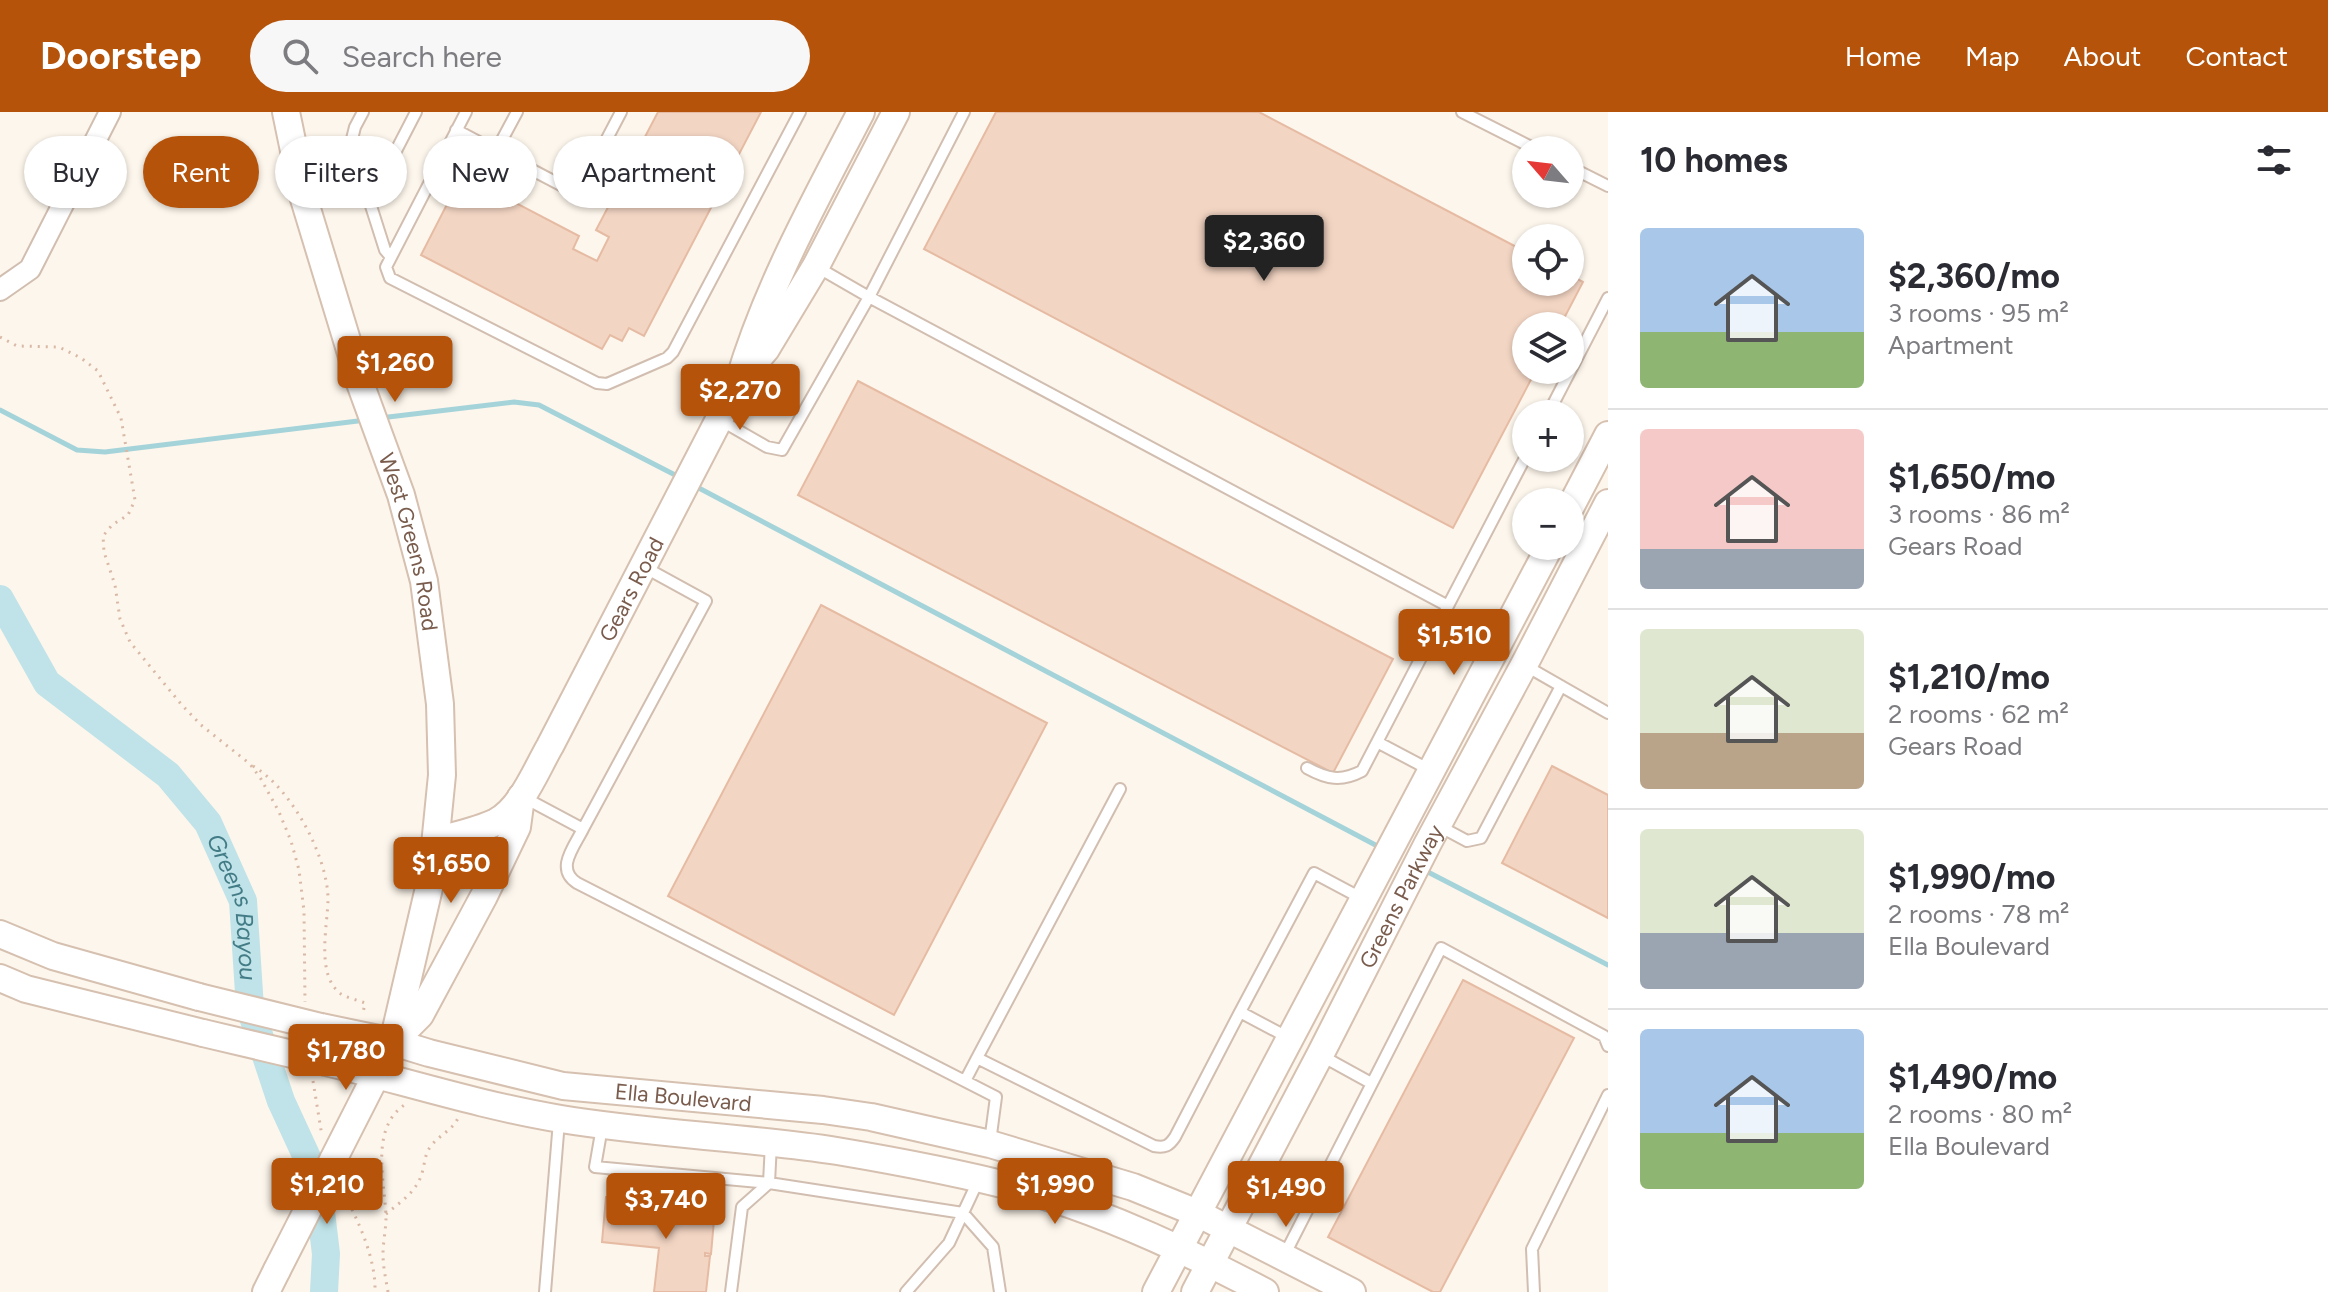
<!DOCTYPE html>
<html lang="en">
<head>
<meta charset="utf-8">
<style>
  :root { --surface:#fff; --page:#f7f7f7; --text:#2b2b33; --muted:#7c7c81; --line:#e1e1e2; --accent:#b45309 }
  body { margin:0; font-family:Figtree,sans-serif; background:var(--page); color:var(--text); height:100vh; display:flex; flex-direction:column; font-size:30px; white-space:nowrap }
  * { box-sizing:border-box; margin:0 }
  p { font-size:26px; color:var(--muted) }
  .icon { flex:none; width:44px; height:44px; fill:none; stroke:currentColor; stroke-width:2; stroke-linecap:round; stroke-linejoin:round }
  .map { position:relative; flex:1; overflow:hidden }
  .side { display:flex; flex-direction:column; background:var(--surface); width:720px }
  .side>* { flex:none }
  .banner { position:absolute; left:24px; top:24px; width:760px; height:72px; display:flex; gap:16px }
  .needle { width:52px; rotate:298deg }
  .tools { position:absolute; left:1512px; top:24px; display:grid; gap:16px }
  .tools a { display:grid; place-items:center; width:72px; height:72px; border-radius:50%; background:var(--surface); box-shadow:0 2px 6px #0004; font-size:40px }
  .price { position:absolute; translate:-50% -68px; padding:0 18px; border-radius:8px; background:var(--accent); color:#fff; font-size:26px; line-height:52px; filter:drop-shadow(0 2px 4px #0008) }
  .price::after { content:''; position:absolute; left:50%; top:48px; width:24px; height:18px; margin-left:-12px; background:inherit; clip-path:polygon(0 0,100% 0,50% 100%) }
  .price.current { background:#222; color:#fff }
  ul { padding:0; list-style:none }
  li { display:flex; align-items:center; gap:24px; height:200px; padding:0 32px }
  li+li { border-top:2px solid var(--line) }
  li span { display:grid; place-items:center; flex:none; width:224px; height:160px; border-radius:8px; color:#555 }
  li>.icon { margin-inline-start:auto }
  span .icon { width:96px; height:96px; fill:#fffc; stroke-width:1 }
  li b { font-size:34px }
  h2 { display:flex; justify-content:space-between; align-items:center; height:96px; padding:0 32px; font-size:34px }
  .tag { padding:0 28px; border-radius:36px; background:var(--surface); box-shadow:0 2px 6px #0004; font-size:28px; line-height:72px }
  .tag.current { background:var(--accent); color:#fff }
  header { display:flex; align-items:center; gap:48px; box-sizing:border-box; height:112px; padding:0 40px; background:var(--accent); color:#fff }
  header strong { font-size:38px }
  nav { display:flex; gap:44px; margin-inline-start:auto; font-size:28px }
  .search { width:560px; height:72px; background:var(--page); display:flex; align-items:center; gap:20px; box-sizing:border-box; padding:0 28px; border-radius:44px; color:var(--muted); font-size:30px }
  main { display:flex; flex:1; min-height:0 }
  .map>svg:first-child { display:block }
</style>
</head>
<body>
<header>
<strong>Doorstep</strong>
<div class="search"><svg class="icon" aria-label="search" viewBox="0 0 24 24"><circle cx="10" cy="10" r="6"/><path d="M15 15l6 6"/></svg>Search here</div>
<nav><a>Home</a><a>Map</a><a>About</a><a>Contact</a></nav>
</header>
<main>
<div class="map">
<svg width="1608" height="1180" viewBox="0 0 1608 1180">
  <rect width="100%" height="100%" fill="#fdf6ec"/>
  <g fill="none" stroke-linecap="round" stroke-linejoin="round">
    <path stroke="#a5d3da" stroke-width="5" d="M0 298 77 338 105 340 366 308
      M380 306 514 290 539 293 679 365
      M695 374 1383 737
      M1424 758 1608 853"/>
    <path stroke="#bfe3e8" stroke-width="28" id="s1" d="M0 487 47 571 168 663 208 711 243 789 250 896 281 989 317 1067 326 1142 324 1180"/>
  </g>
  <path fill="#f3d5c3" stroke="#e6bba3" stroke-width="2" d="M658 0H761L644 224 629 216 622 229 610 223 602 237 421 143 462 63 579 124 573 137 597 149 609 125 596 118Z
    M996 0H1259L1526 140V170H1570V163L1583 170 1560 214H1526V258H1536L1453 416 924 137Z
    M858 269 1393 547 1333 661 798 383Z
    M821 493 1047 611 894 903 668 784Z
    M1552 654 1608 683V806L1502 751Z
    M1463 868 1574 926 1440 1180H1433L1328 1125Z
    M606 1085 628 1087 627 1093 694 1101 695 1095 715 1097 711 1142 705 1141V1144H710L706 1180H654L659 1136 602 1130Z"/>
  <g fill="none" stroke-linecap="round" stroke-linejoin="round">
    <g stroke="#d1beb0" stroke-width="14">
      <path id="lane" d="M363 0 355 15 351 31 385 138 391 145
        M466 0 386 155 390 166 597 271 607 272 667 246 673 240 800 0
        M1462 0 1537 38
        M456 18 578 82 621 0
        M496 39 517 0
        M1570 55 1608 74
        M370 89 416 0
        M817 155 869 185 1448 494
        M1548 302 1608 186
        M720 308 767 335 782 338 869 185 964 0
        M1440 509 1494 538
        M1526 554 1608 601
        M1377 630 1432 659
        M1307 656C1327 667 1341 670 1362 659L1526 344
        M523 685 583 717C574 735 555 757 577 771L996 985 990 1030
        M1439 714 1467 729 1481 726 1561 574
        M583 717 706 489 644 455
        M1240 900 1314 761 1361 786
        M1322 944 1371 971
        M977 946 1120 677
        M965 969 977 946 1154 1034C1165 1036 1169 1034 1175 1025L1240 900 1289 926
        M602 1015 595 1055 769 1071 963 1101 993 1135 1000 1180
        M1284 1144 1441 836 1604 924 1608 934
        M545 1180 559 1009
        M731 1180 742 1095 769 1071 771 1031
        M906 1180 949 1131 978 1069
        M1534 1180 1532 1137 1608 983"/>
    </g>
    <g stroke="#d1beb0" stroke-width="24">
      <path id="street" d="M0 178 30 157 110 0"/>
    </g>
    <g stroke="#d6c0b0" stroke-width="30">
      <g id="secondary">
        <path id="s2" d="M286 0 304 87 360 271 401 383 424 469 440 592 442 663 432 763 393 930 333 1048"/>
        <path d="M749 257 766 237 816 154 896 0"/>
        <path d="M1570 396 1608 323"/>
        <path id="s3" d="M436 729C456 723 477 719 496 710 522 696 536 658 550 634L739 269C767 174 816 87 861 0"/>
        <path d="M0 822 53 844 199 885"/>
        <path d="M0 866 26 877 203 921"/>
        <path id="s4" d="M321 915 393 930 429 941 563 974 823 998 871 1005 990 1032 1133 1075 1197 1101 1352 1180"/>
        <path d="M393 930 420 903 484 784 517 715 521 685"/>
        <path d="M326 950C404 969 482 994 561 1007 652 1022 745 1025 837 1039 902 1050 968 1062 1032 1080 1113 1104 1191 1141 1265 1180"/>
        <path d="M266 1180 277 1158"/>
        <path d="M1156 1180 1550 434"/>
        <path id="s5" d="M1195 1180 1320 943 1428 731 1524 553 1608 391"/>
      </g>
    </g>
    <path stroke="#d9b8a5" stroke-width="3" stroke-dasharray="2 6" stroke-linecap="butt" d="M0 225 17 234 59 235 81 246 98 259 121 306 135 388 128 403 112 413 103 424 104 440 115 473 120 507 130 530 181 592 201 613 250 652 261 667 279 700 291 729 299 758 304 799 305 890
      M253 654C291 676 327 743 328 786 328 813 315 863 341 882 348 886 357 888 365 891L363 901
      M313 969 322 1024
      M341 1076C357 1106 376 1145 375 1180
      M386 1102C399 1091 415 1081 421 1064 425 1054 424 1042 431 1034 439 1023 453 1018 458 1006
      M388 1180C386 1168 383 1155 383 1142 383 1130 386 1117 386 1105 385 1070 369 1015 406 992"/>
    <use href="#lane" stroke="#fff" stroke-width="10"/>
    <use href="#street" stroke="#fff" stroke-width="20"/>
    <use href="#secondary" stroke="#fff" stroke-width="26"/>
    <g stroke="#d6c0b0" stroke-width="30" stroke-linecap="butt">
      <path id="secondary-bridge" d="M199 885 321 915
        M203 921 326 950
        M277 1158 333 1048"/>
    </g>
    <use href="#secondary-bridge" stroke="#fff" stroke-width="26"/>
  </g>
  <g text-anchor="middle" stroke-width="7" stroke-linejoin="round" paint-order="stroke">
    <g font-size="22" fill="#7a5c4d" stroke="#fffaf3">
      <text dy="8" stroke="none"><textPath href="#s2" startOffset="448">West Greens Road</textPath></text>
      <text dy="8" stroke="none"><textPath href="#s3" startOffset="334">Gears Road</textPath></text>
      <text dy="8" stroke="none"><textPath href="#s5" startOffset="446">Greens Parkway</textPath></text>
      <text dy="8" stroke="none"><textPath href="#s4" startOffset="370">Ella Boulevard</textPath></text>
    </g>
    <g font-size="24" font-style="italic" fill="#437c86" stroke="#fffaf3">
      <text dy="8" stroke="none"><textPath href="#s1" startOffset="400">Greens Bayou</textPath></text>
    </g>
  </g>
</svg>
<div class="tools">
<a><svg class="needle" viewBox="-14 -14 28 28"><path d="M0-13l5 13h-10z" fill="#e53935"/><path d="M0 13l5-13h-10z" fill="#7c7c81"/></svg></a>
<a><svg class="icon" aria-label="locate" viewBox="0 0 24 24"><circle cx="12" cy="12" r="6"/><path d="M12 2v4M12 18v4M2 12h4M18 12h4"/></svg></a>
<a><svg class="icon" aria-label="layers" viewBox="0 0 24 24"><path d="M12 4l9 5-9 5-9-5zM3 14l9 5 9-5"/></svg></a>
<a>+</a>
<a>−</a>
</div>
<b class="price current" style="left:1264px;top:171px">$2,360</b>
<b class="price" style="left:395px;top:292px">$1,260</b>
<b class="price" style="left:740px;top:320px">$2,270</b>
<b class="price" style="left:1454px;top:565px">$1,510</b>
<b class="price" style="left:451px;top:793px">$1,650</b>
<b class="price" style="left:346px;top:980px">$1,780</b>
<b class="price" style="left:327px;top:1114px">$1,210</b>
<b class="price" style="left:1055px;top:1114px">$1,990</b>
<b class="price" style="left:1286px;top:1117px">$1,490</b>
<b class="price" style="left:666px;top:1129px">$3,740</b>
<div class="banner">
<a class="tag">Buy</a>
<a class="tag current">Rent</a>
<a class="tag">Filters</a>
<a class="tag">New</a>
<a class="tag">Apartment</a>
</div>
</div>
<section class="side">
<h2>10 homes<svg class="icon" aria-label="filters" viewBox="0 0 24 24"><path d="M4 7h16M4 17h16"/><circle cx="9" cy="7" r="2"/><circle cx="15" cy="17" r="2"/></svg></h2>
<ul>
<li><span style="background:linear-gradient(#a9c7e8 65%,#8fb573 0)"><svg class="icon" aria-label="home" viewBox="0 0 24 24"><path d="M3 11l9-7 9 7M6 9v11h12V9"/></svg></span><div><b>$2,360/mo</b><p>3 rooms · 95 m²</p><p>Apartment</p></div></li>
<li><span style="background:linear-gradient(#f6c9c9 75%,#9aa5b1 0)"><svg class="icon" aria-label="home" viewBox="0 0 24 24"><path d="M3 11l9-7 9 7M6 9v11h12V9"/></svg></span><div><b>$1,650/mo</b><p>3 rooms · 86 m²</p><p>Gears Road</p></div></li>
<li><span style="background:linear-gradient(#dfe7d0 65%,#b9a48a 0)"><svg class="icon" aria-label="home" viewBox="0 0 24 24"><path d="M3 11l9-7 9 7M6 9v11h12V9"/></svg></span><div><b>$1,210/mo</b><p>2 rooms · 62 m²</p><p>Gears Road</p></div></li>
<li><span style="background:linear-gradient(#dfe7d0 65%,#9aa5b1 0)"><svg class="icon" aria-label="home" viewBox="0 0 24 24"><path d="M3 11l9-7 9 7M6 9v11h12V9"/></svg></span><div><b>$1,990/mo</b><p>2 rooms · 78 m²</p><p>Ella Boulevard</p></div></li>
<li><span style="background:linear-gradient(#a9c7e8 65%,#8fb573 0)"><svg class="icon" aria-label="home" viewBox="0 0 24 24"><path d="M3 11l9-7 9 7M6 9v11h12V9"/></svg></span><div><b>$1,490/mo</b><p>2 rooms · 80 m²</p><p>Ella Boulevard</p></div></li>
</ul>
</section>
</main>
</body>
</html>
